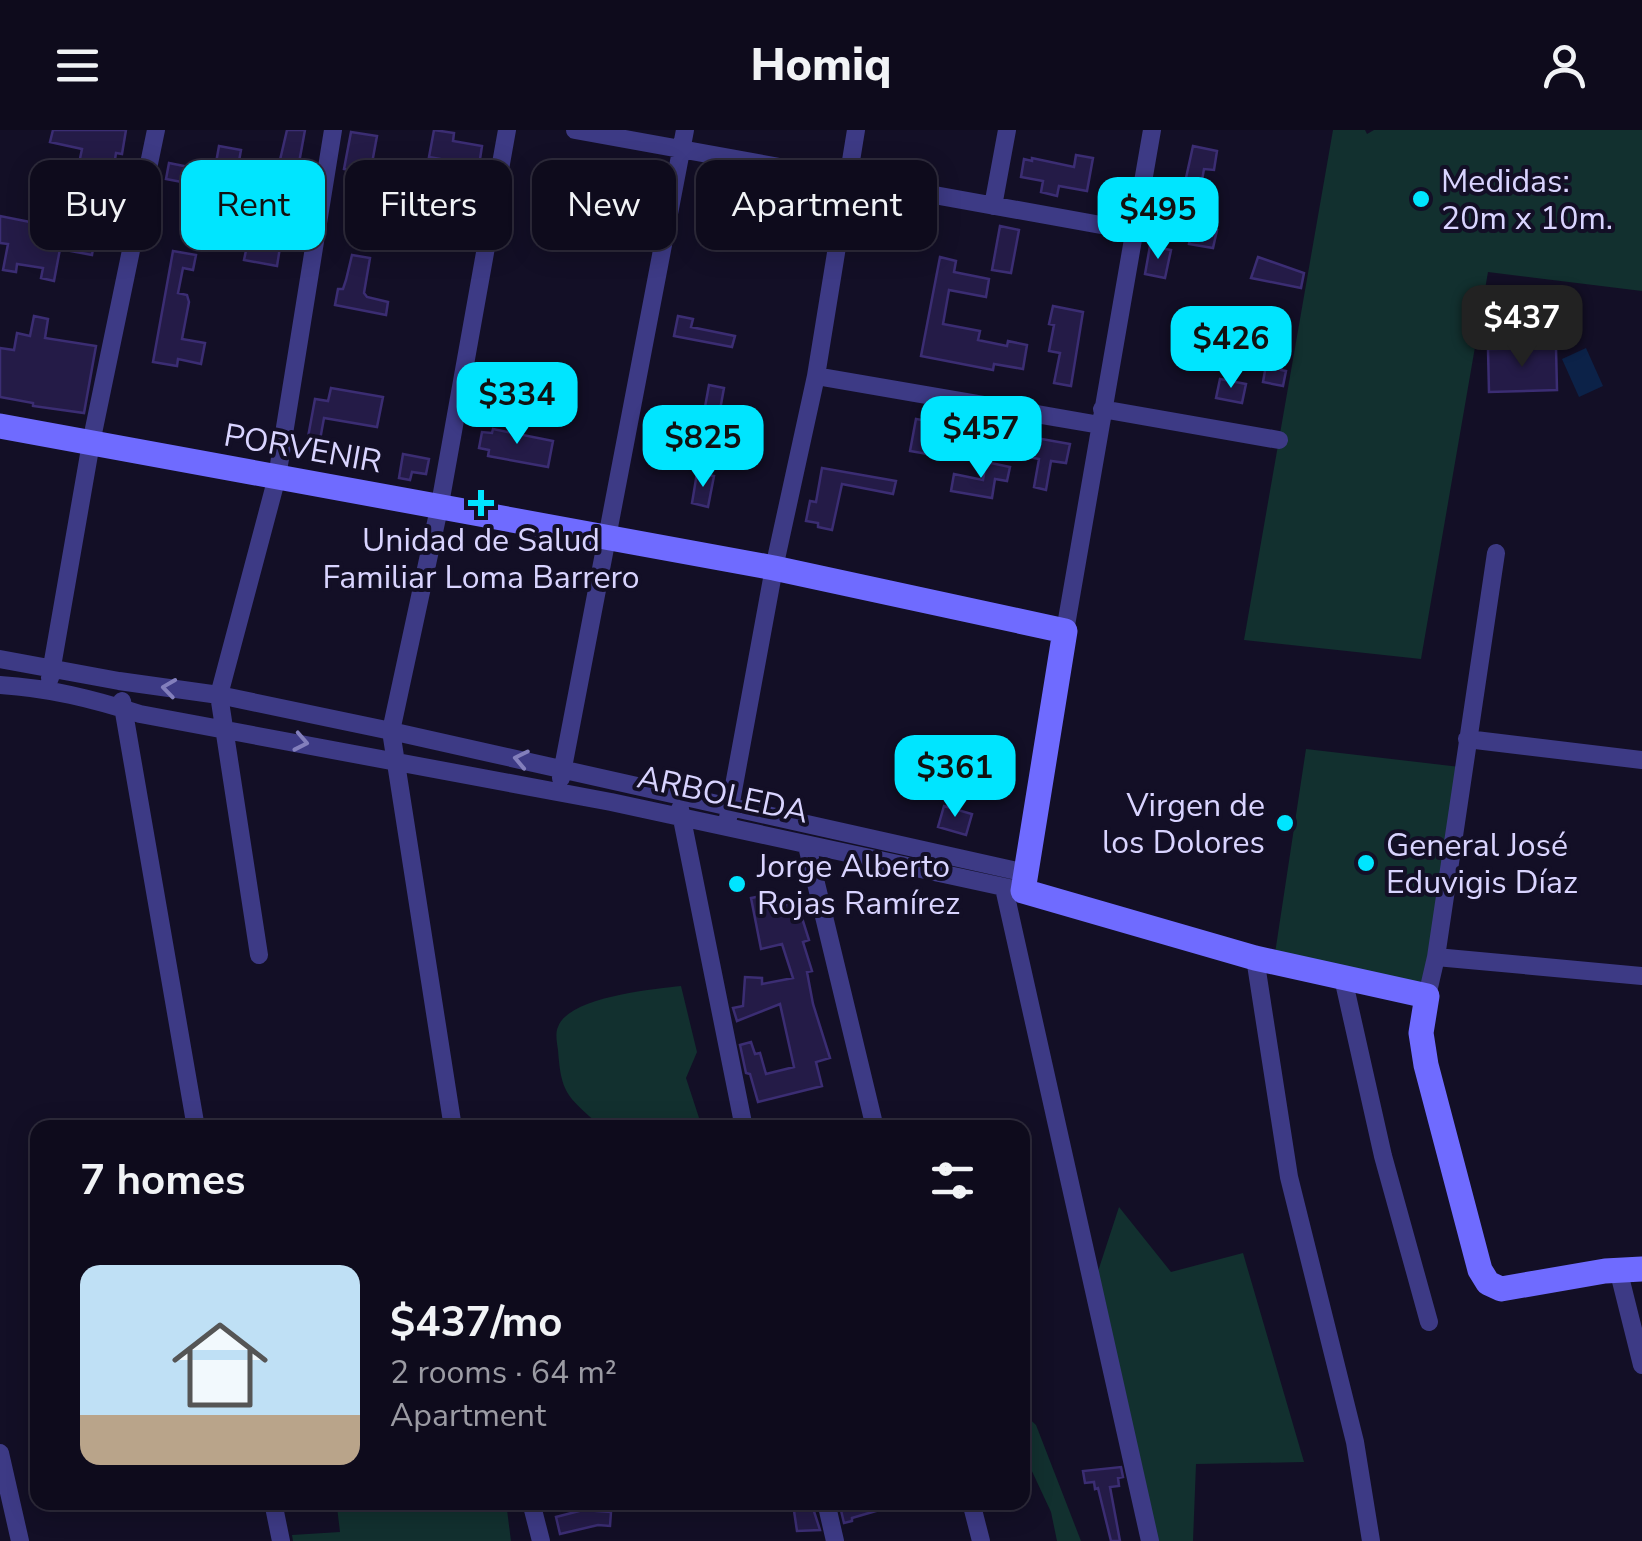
<!DOCTYPE html>
<html lang="en">
<head>
<meta charset="utf-8">
<style>
  :root { --surface:#0e0b1c; --page:#171425; --text:#f1f3f6; --muted:#9b9ba3; --line:#2e2b3b; --accent:#00e5ff }
  body { margin:0; font-family:"Nunito Sans",sans-serif; background:var(--page); color:var(--text); height:100vh; display:flex; flex-direction:column; font-size:38px; white-space:nowrap }
  * { box-sizing:border-box; margin:0 }
  p { font-size:32px; color:var(--muted) }
  .icon { flex:none; width:55px; height:55px; fill:none; stroke:currentColor; stroke-width:2; stroke-linecap:round; stroke-linejoin:round }
  .map { position:relative; flex:1; overflow:hidden }
  .panel { position:absolute; left:30px; top:990px; width:1000px; height:390px; display:flex; flex-direction:column; background:var(--surface); border-radius:20px; box-shadow:0 5px 25px #0003,0 0 0 2px var(--line) }
  .panel>* { flex:none }
  .guide { position:absolute; left:30px; top:30px; width:1000px; height:90px; display:flex; gap:20px }
  .price { position:absolute; translate:-50% -85px; padding:0 22px; border-radius:20px; background:var(--accent); color:#111; font-size:32px; line-height:65px; filter:drop-shadow(0 2px 5px #0008) }
  .price::after { content:''; position:absolute; left:50%; top:60px; width:30px; height:22px; margin-left:-15px; background:inherit; clip-path:polygon(0 0,100% 0,50% 100%) }
  .price.active { background:#222; color:#fff }
  ul { padding:0; list-style:none }
  li { display:flex; align-items:center; gap:30px; height:250px; padding:0 50px }
  li span { display:grid; place-items:center; flex:none; width:280px; height:200px; border-radius:20px; color:#555 }
  li>.icon { margin-inline-start:auto }
  span .icon { width:120px; height:120px; fill:#fffc; stroke-width:1 }
  li b { font-size:42px }
  h2 { display:flex; justify-content:space-between; align-items:center; height:120px; padding:0 50px; font-size:42px }
  .chip { padding:0 35px; border-radius:20px; background:var(--surface); box-shadow:0 5px 25px #0003,0 0 0 2px var(--line); font-size:35px; line-height:90px }
  .chip.active { background:var(--accent); color:#111 }
  header { display:flex; justify-content:space-between; align-items:center; height:130px; padding:0 50px; background:var(--surface); font-size:45px; font-weight:800 }
  .map>svg:first-child { display:block }
</style>
</head>
<body>
<header><svg class="icon" aria-label="menu" viewBox="0 0 24 24"><path d="M4 6h16M4 12h16M4 18h16"/></svg>Homiq<svg class="icon" aria-label="person" viewBox="0 0 24 24"><circle cx="12" cy="8" r="4"/><path d="M4 21q1-7 8-7t8 7"/></svg></header>
<div class="map">
<svg width="1642" height="1411" viewBox="0 0 1642 1411">
  <rect width="100%" height="100%" fill="#130f26"/>
  <path fill="#12302f" d="M1333 0H1365L1367 4 1374 0H1642V161L1488 142 1421 529 1244 510Z
    M1306 619 1460 637 1424 855 1274 830Z
    M681 856 697 922 686 948 702 997H580L597 993C567 966 561 963 558 920 557 913 555 903 558 897 568 867 654 859 681 856Z
    M1119 1077 1171 1142 1243 1123 1304 1332 1196 1334 1193 1411H1143L1088 1172Z
    M1023 1283 1036 1295 1081 1411H1057L1051 1382 1023 1322Z
    M506 1372 511 1411H293L292 1405 340 1402 337 1377 333 1373Z"/>
  <path fill="#0c2248" d="M1586 218 1603 256 1579 267 1562 229Z"/>
  <path fill="#241b47" stroke="#3b2d73" stroke-width="2.5" d="M53 0H126L122 24 116 23 106 86 120 88 117 109 88 104 93 76 71 72 82 19 50 12Z
    M287 0H305L299 33 280 30Z
    M434 0 454 3 453 11 482 16 479 36 429 27Z
    M351 2 377 6 370 44 344 39Z
    M219 16 241 20 236 48 214 44Z
    M1193 16 1217 21 1214 40 1204 39 1197 78 1207 80 1204 98 1217 100 1213 118 1189 114 1193 92 1177 89Z
    M1076 25 1093 28 1087 61 1059 56 1057 66 1041 62 1043 51 1021 47 1024 29 1032 31V28L1074 37Z
    M169 33 209 41 204 68 231 73 225 101 181 93 187 53 166 49Z
    M373 33 397 37 395 47 446 57 443 77 430 75 431 68 393 60 384 94 371 92 376 62 367 60Z
    M35 66 54 70 49 98 95 107 92 125 60 119 54 151 41 148 43 138 17 134 16 142 3 140 8 114 0 113V86L30 92Z
    M1000 96 1019 100 1011 143 992 140Z
    M262 107 281 111 277 136 244 130 248 111 261 114Z
    M1150 116 1171 120 1165 148 1145 144Z
    M173 121 196 125 193 140 183 138 178 163 187 165 189 172 182 209 205 213 201 234 178 229 177 236 153 232Z
    M352 125 370 128 364 163 367 167 388 172 386 185 335 175 338 159H343L346 150Z
    M940 127 956 131 954 142 989 149 986 167 949 160 943 194 980 201 978 210 1007 216 1008 211 1027 215 1023 239 994 234 993 240 921 226Z
    M1258 127 1304 143 1301 158 1251 148Z
    M1053 176 1083 182 1071 256 1054 253 1060 223 1049 221 1054 195 1049 194Z
    M34 186 48 189 45 208 96 216 84 283 33 276V273L0 267V218L14 220 17 203 30 206Z
    M678 186 693 189 691 197 735 206 732 217 674 206Z
    M1267 207 1286 211 1281 240 1286 241 1283 256 1263 252 1268 224 1264 223Z
    M1556 218 1557 260 1489 262 1488 219Z
    M1220 249 1246 254 1242 273 1216 268Z
    M709 255 724 258 716 302 701 299Z
    M331 258 383 267 377 297 324 288 320 310 308 307 315 269 328 271Z
    M916 289 934 292 928 324 910 321Z
    M493 299 553 311 548 337 488 326 489 320 479 318 482 302 492 303Z
    M1019 305 1070 314 1066 333 1051 331 1046 360 1034 357 1039 329 1015 324Z
    M403 324 429 329 426 344 412 342 410 350 399 348Z
    M986 332 1010 337 1007 351 995 349 992 368 951 361 954 344 983 350Z
    M822 338 896 351 893 364 842 354 832 400 818 397V393L806 391 810 371 816 372Z
    M697 343 714 346 708 377 692 373Z
    M944 676 972 684 966 705 938 697Z
    M772 764 775 777 797 772 809 810 803 812 812 841 807 842 813 874 830 928 816 932 822 956 758 972 750 944 746 943 740 915 751 912 755 924 760 923 766 944 794 937 780 874 737 891 733 878 743 876 745 847 762 848V854L793 848 782 814 761 819 751 768Z
    M1121 1337 1123 1347 1118 1348 1119 1356 1110 1357 1120 1411H1111L1098 1358 1095 1359 1094 1352 1085 1353 1083 1341Z
    M811 1372 820 1400 797 1401 793 1374Z
    M839 1372H893V1376L852 1388V1391L844 1393Z
    M583 1380 611 1382 610 1396 598 1395 560 1404 556 1387Z"/>
  <g fill="none" stroke-linecap="round" stroke-linejoin="round">
    <path stroke="#3d3a85" stroke-width="18" d="M575 0 1134 101
      M993 76 1007 0
      M816 246 1100 295
      M1102 279 1279 310
      M1065 501 1152 0
      M0 529 119 551 219 565 391 601 1026 743
      M50 548 91 313 156 0
      M0 555C49 558 93 569 140 584L611 672 1023 761
      M122 571 196 998
      M1467 609 1642 630
      M561 648 685 0
      M680 679 744 998
      M728 688 774 438 816 246 856 0
      M807 716 875 998
      M1004 758 1150 1411
      M259 825 219 565 277 347 333 0
      M1436 827 1642 846
      M1255 828 1289 1047 1355 1312 1371 1411
      M1343 848 1383 1026 1429 1192
      M1427 866 1436 827 1496 423
      M453 998 391 601 440 374 507 0
      M1618 1139 1642 1235
      M0 1323 20 1411
      M273 1372 281 1411
      M531 1372 541 1411
      M826 1372 835 1411
      M971 1372 981 1411"/>
    <path stroke="#6f6bff" stroke-width="25" d="M0 296 774 438 1065 501 1023 761 1255 828 1427 866 1421 903 1426 935 1480 1140 1488 1153 1501 1159 1605 1141 1642 1139"/>
  </g>
  <defs><path id="oneway-chevron" d="M-2-3.5L2.5 0L-2 3.5" fill="none" stroke-width="1.6" stroke-linecap="round" stroke-linejoin="round" transform="scale(2.5)"/></defs>
  <g stroke="#837fbc">
    <use href="#oneway-chevron" transform="translate(169 558) rotate(-172)"/>
    <use href="#oneway-chevron" transform="translate(301 612) rotate(11)"/>
    <use href="#oneway-chevron" transform="translate(521 629) rotate(-168)"/>
  </g>
  <g fill="#00e5ff" stroke="#130f26" stroke-width="4">
    <circle cx="1421" cy="69" r="10"/>
    <path d="M476 358h10v10h10v10h-10v10h-10v-10h-10v-10h10z"/>
    <circle cx="1285" cy="693" r="10"/>
    <circle cx="1366" cy="733" r="10"/>
    <circle cx="737" cy="754" r="10"/>
  </g>
  <g text-anchor="middle" stroke-width="8" stroke-linejoin="round" paint-order="stroke">
    <g font-size="32" fill="#d9d4ff" stroke="#130f26" text-anchor="start">
      <text x="1441" y="62">Medidas:<tspan x="1441" dy="37">20m x 10m.</tspan></text>
      <text x="481" y="421" text-anchor="middle">Unidad de Salud<tspan x="481" dy="37">Familiar Loma Barrero</tspan></text>
      <text x="1265" y="686" text-anchor="end">Virgen de<tspan x="1265" dy="37">los Dolores</tspan></text>
      <text x="1386" y="726">General José<tspan x="1386" dy="37">Eduvigis Díaz</tspan></text>
      <text x="757" y="747">Jorge Alberto<tspan x="757" dy="37">Rojas Ramírez</tspan></text>
    </g>
    <g font-size="32" fill="#d9d4ff" stroke="#130f26">
      <text transform="translate(303 318) rotate(10)" y="11">PORVENIR</text>
      <text transform="translate(723 664) rotate(12)" y="11">ARBOLEDA</text>
    </g>
  </g>
</svg>
<b class="price" style="left:1158px;top:132px">$495</b>
<b class="price active" style="left:1522px;top:240px">$437</b>
<b class="price" style="left:1231px;top:261px">$426</b>
<b class="price" style="left:517px;top:317px">$334</b>
<b class="price" style="left:981px;top:351px">$457</b>
<b class="price" style="left:703px;top:360px">$825</b>
<b class="price" style="left:955px;top:690px">$361</b>
<div class="guide">
<a class="chip">Buy</a>
<a class="chip active">Rent</a>
<a class="chip">Filters</a>
<a class="chip">New</a>
<a class="chip">Apartment</a>
</div>
<section class="panel">
<h2>7 homes<svg class="icon" aria-label="filters" viewBox="0 0 24 24"><path d="M4 7h16M4 17h16"/><circle cx="9" cy="7" r="2"/><circle cx="15" cy="17" r="2"/></svg></h2>
<ul>
<li><span style="background:linear-gradient(#bfe0f5 75%,#b9a48a 0)"><svg class="icon" aria-label="home" viewBox="0 0 24 24"><path d="M3 11l9-7 9 7M6 9v11h12V9"/></svg></span><div><b>$437/mo</b><p>2 rooms · 64 m²</p><p>Apartment</p></div></li>
</ul>
</section>
</div>
</body>
</html>
